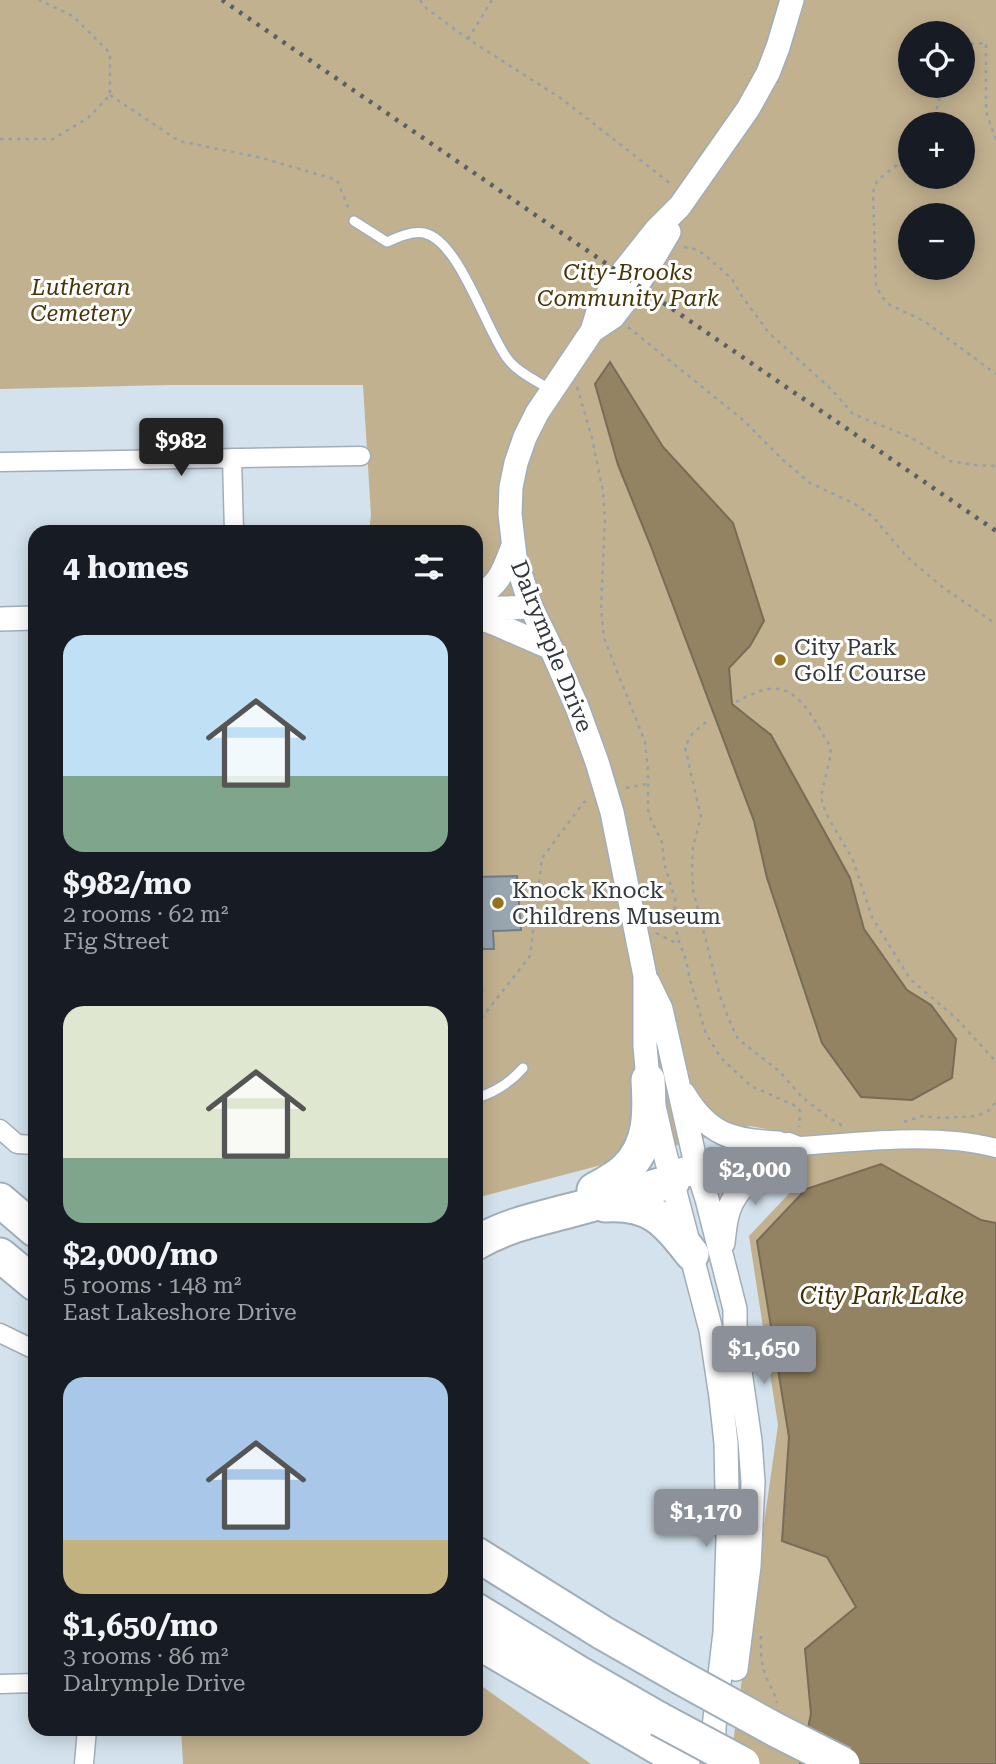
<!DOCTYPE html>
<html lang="en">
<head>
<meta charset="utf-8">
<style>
  :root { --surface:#171b24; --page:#20242c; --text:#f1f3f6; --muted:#9ea1a6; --accent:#8c9099 }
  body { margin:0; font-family:"Roboto Serif",serif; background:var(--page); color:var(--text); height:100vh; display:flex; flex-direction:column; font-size:26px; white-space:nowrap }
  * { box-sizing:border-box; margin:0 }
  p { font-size:23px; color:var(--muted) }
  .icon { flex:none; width:38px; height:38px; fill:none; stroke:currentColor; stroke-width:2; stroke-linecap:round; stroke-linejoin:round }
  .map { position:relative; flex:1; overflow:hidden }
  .drawer { position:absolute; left:28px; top:525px; width:455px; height:1211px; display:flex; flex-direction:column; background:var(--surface); border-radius:21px; box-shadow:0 4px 18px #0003 }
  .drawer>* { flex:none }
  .controls { position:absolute; left:898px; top:21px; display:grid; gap:14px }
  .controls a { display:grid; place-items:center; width:77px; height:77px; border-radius:50%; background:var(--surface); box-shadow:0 4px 18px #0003; font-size:35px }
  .price { position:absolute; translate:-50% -60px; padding:0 16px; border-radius:7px; background:var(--accent); color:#fff; font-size:23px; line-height:46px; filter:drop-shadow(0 2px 4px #0008) }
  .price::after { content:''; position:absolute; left:50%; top:42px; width:21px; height:16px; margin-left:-10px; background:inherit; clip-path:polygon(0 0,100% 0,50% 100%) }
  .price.selected { background:#222; color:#fff }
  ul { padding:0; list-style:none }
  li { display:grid; align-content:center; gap:14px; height:371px; padding:0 35px }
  li span { display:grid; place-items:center; height:217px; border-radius:21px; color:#555 }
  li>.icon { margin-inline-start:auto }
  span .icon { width:126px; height:126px; fill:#fffc; stroke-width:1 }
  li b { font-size:30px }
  h2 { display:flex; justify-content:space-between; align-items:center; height:84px; padding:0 35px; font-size:30px }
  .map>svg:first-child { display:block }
</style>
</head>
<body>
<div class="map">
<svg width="996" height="1764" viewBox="0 0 996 1764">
  <rect width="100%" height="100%" fill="#d3e2ed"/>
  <path fill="#c2b18f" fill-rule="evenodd" d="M0 0H996V1764H730L778 1425 749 1236 801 1181 783 1132 750 1126 476 1198V532H369L371 515 363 385H168L0 389ZM910 33H962V86H910ZM910 124H962V177H910ZM910 215H962V268H910Z
    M476 1682 591 1764H183L181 1729H476Z"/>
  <path fill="#948362" stroke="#776c57" stroke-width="2" d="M610 362 663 447 733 523 764 621 750 646 729 668 732 704 771 735 850 878 864 929 907 990 931 1005 956 1039 952 1078 912 1100 861 1097 822 1043 767 878 754 821 650 544 618 465 595 384Z
    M881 1164 981 1220 996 1223V1764H800L811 1714 805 1649 856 1607 827 1557 782 1541 789 1437 757 1241 806 1189Z"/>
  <path fill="#97a5af" stroke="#707e88" stroke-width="2" d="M517 876 521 930 493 931 494 949H476V877Z"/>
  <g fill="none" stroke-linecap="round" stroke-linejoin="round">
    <g stroke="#a0aeb9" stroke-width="12">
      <path id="service" d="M354 221 387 242C398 237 411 231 424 233 459 240 486 330 507 358 517 372 537 381 551 390
        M476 1098C496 1092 510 1083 523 1068"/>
    </g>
    <g stroke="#a0aeb9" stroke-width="21">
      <path id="minor" d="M232 458 234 532
        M0 462 361 456
        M0 1129 17 1144 35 1145
        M670 1170 778 1143 789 1142 799 1146C861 1142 935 1132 996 1148
        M690 1177 775 1157
        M0 1333 35 1350
        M0 1684 35 1683
        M84 1764 87 1729"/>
    </g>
    <g stroke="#a0aeb9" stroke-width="26">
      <path id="tertiary" d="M592 331 613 317 637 286 669 232
        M476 598C501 583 503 571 513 546
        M476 609 531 607
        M476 617 496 624 551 648
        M0 619 35 618
        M648 982 661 1009 696 1164 707 1199 735 1309V1337L750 1441 753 1482 749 1566 736 1669
        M684 1094C708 1135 733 1141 778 1143
        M723 1243C724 1232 725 1220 729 1209 737 1186 761 1170 780 1156
        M714 1759V1727L725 1632 728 1539 726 1443 721 1397 711 1330 664 1150 648 1080 645 1046V976L612 812 597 762 577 707 551 648 531 607 515 557 510 514 511 487 516 463 525 437 537 413 592 331 599 308 621 274 656 230 680 206 748 109 768 73 778 47 792 0"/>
    </g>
    <g stroke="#a0aeb9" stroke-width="37">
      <path id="motorway" d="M594 1190C605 1184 617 1178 626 1169 651 1145 650 1112 648 1080
        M0 1200 35 1230
        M605 1205C651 1202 665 1220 692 1254
        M476 1243C508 1225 534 1220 568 1211 603 1202 638 1191 673 1181
        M0 1255 35 1284
        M476 1554 603 1633 680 1677
        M476 1610 579 1673 659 1719
        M476 1641 666 1752 683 1764"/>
    </g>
    <path stroke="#95a0a9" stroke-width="2.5" stroke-dasharray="3.5 5" stroke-linecap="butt" d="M420 0 426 8 468 39 562 99 671 184
      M468 39 492 0
      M962 44 986 43V112L996 139
      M110 95 179 141 262 158 337 180 350 212
      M928 124 937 108 942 86
      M0 139H53L88 118 110 95V53L73 16 39 0
      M910 154 877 181 873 192 876 286 882 297 890 305 924 321 996 374
      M684 247 692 248 704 254 732 279 741 295 769 333 831 389 853 414 910 437 950 461 973 465 996 466
      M628 327 742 419 783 460 810 483 853 503 861 508 874 518 907 557 941 586 996 624
      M577 387 592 438 603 492 605 519 601 608 604 638 645 742 648 770V809L651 820 662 842 664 863 675 899V924L678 939 686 960 690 980 706 1034 721 1058 751 1086 796 1106 800 1111 799 1127
      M736 702C746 697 757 691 768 689 800 684 815 723 830 746L831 754 821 796 823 805 828 817 853 860 872 917 910 979 957 1019 996 1062
      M706 722 692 734 685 747 701 817 693 847 692 870 693 890 720 996 730 1022 738 1039 779 1071 802 1097 829 1118 843 1126
      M626 788 647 784
      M656 933 678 944
      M476 984 478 983 484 992 476 998
      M476 1025 530 956 542 858 584 802 590 800
      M904 1122 922 1116 942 1118 977 1116 988 1111 996 1102
      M761 1636C761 1650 760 1663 766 1676 769 1686 775 1692 777 1703"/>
    <use href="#service" stroke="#fff" stroke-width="9"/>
    <use href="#minor" stroke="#fff" stroke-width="18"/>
    <use href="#tertiary" stroke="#fff" stroke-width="23"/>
    <use href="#motorway" stroke="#fff" stroke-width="33"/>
    <path stroke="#585f65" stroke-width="4.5" stroke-dasharray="3.5 7" stroke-linecap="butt" d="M222 0 996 531"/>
    <g stroke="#a0aeb9" stroke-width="37" stroke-linecap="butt">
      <path id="motorway-bridge" d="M680 1677 776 1730 843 1764
        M659 1719 743 1764"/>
    </g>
    <use href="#motorway-bridge" stroke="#fff" stroke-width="33"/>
  </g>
  <g fill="#97731d" stroke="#fff" stroke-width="2.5">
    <circle cx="780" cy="660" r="7"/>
    <circle cx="498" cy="903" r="7"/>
  </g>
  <g text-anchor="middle" stroke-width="6" stroke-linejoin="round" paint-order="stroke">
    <g font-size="23" font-style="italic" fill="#483507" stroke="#fff">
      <text x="628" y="280">City-Brooks<tspan x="628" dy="26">Community Park</tspan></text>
      <text x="81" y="295">Lutheran<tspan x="81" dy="26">Cemetery</tspan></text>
    </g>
    <g font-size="23" fill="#33383d" stroke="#fff">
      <text transform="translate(552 646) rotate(68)" y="8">Dalrymple Drive</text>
    </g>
    <g font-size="23" fill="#33383d" stroke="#fff" text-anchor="start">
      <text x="794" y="655">City Park<tspan x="794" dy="26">Golf Course</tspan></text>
      <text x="512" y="898">Knock Knock<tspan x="512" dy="26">Childrens Museum</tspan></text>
    </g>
    <g font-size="24" font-style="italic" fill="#412e00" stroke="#fff">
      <text x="882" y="1304">City Park Lake</text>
    </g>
  </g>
</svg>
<div class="controls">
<a><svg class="icon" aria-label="locate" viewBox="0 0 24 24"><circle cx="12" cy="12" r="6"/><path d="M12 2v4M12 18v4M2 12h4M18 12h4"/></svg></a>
<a>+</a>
<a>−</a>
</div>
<b class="price selected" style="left:181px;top:478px">$982</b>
<b class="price" style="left:755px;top:1207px">$2,000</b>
<b class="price" style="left:764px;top:1386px">$1,650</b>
<b class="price" style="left:706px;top:1549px">$1,170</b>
<section class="drawer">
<h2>4 homes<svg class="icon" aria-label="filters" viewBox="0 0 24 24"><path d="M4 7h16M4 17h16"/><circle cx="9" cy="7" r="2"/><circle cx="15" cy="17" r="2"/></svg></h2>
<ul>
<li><span style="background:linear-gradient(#bfe0f5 65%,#7fa58c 0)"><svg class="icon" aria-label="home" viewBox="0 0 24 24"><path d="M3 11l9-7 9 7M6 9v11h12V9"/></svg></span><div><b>$982/mo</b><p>2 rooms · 62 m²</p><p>Fig Street</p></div></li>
<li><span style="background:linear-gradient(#dfe7d0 70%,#7fa58c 0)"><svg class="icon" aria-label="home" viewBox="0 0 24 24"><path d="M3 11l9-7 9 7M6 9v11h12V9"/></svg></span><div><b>$2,000/mo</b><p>5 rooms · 148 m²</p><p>East Lakeshore Drive</p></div></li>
<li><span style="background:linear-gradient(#a9c7e8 75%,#c2b280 0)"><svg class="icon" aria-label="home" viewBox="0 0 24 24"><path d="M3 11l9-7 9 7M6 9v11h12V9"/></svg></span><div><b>$1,650/mo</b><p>3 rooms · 86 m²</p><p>Dalrymple Drive</p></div></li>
</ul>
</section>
</div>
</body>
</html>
